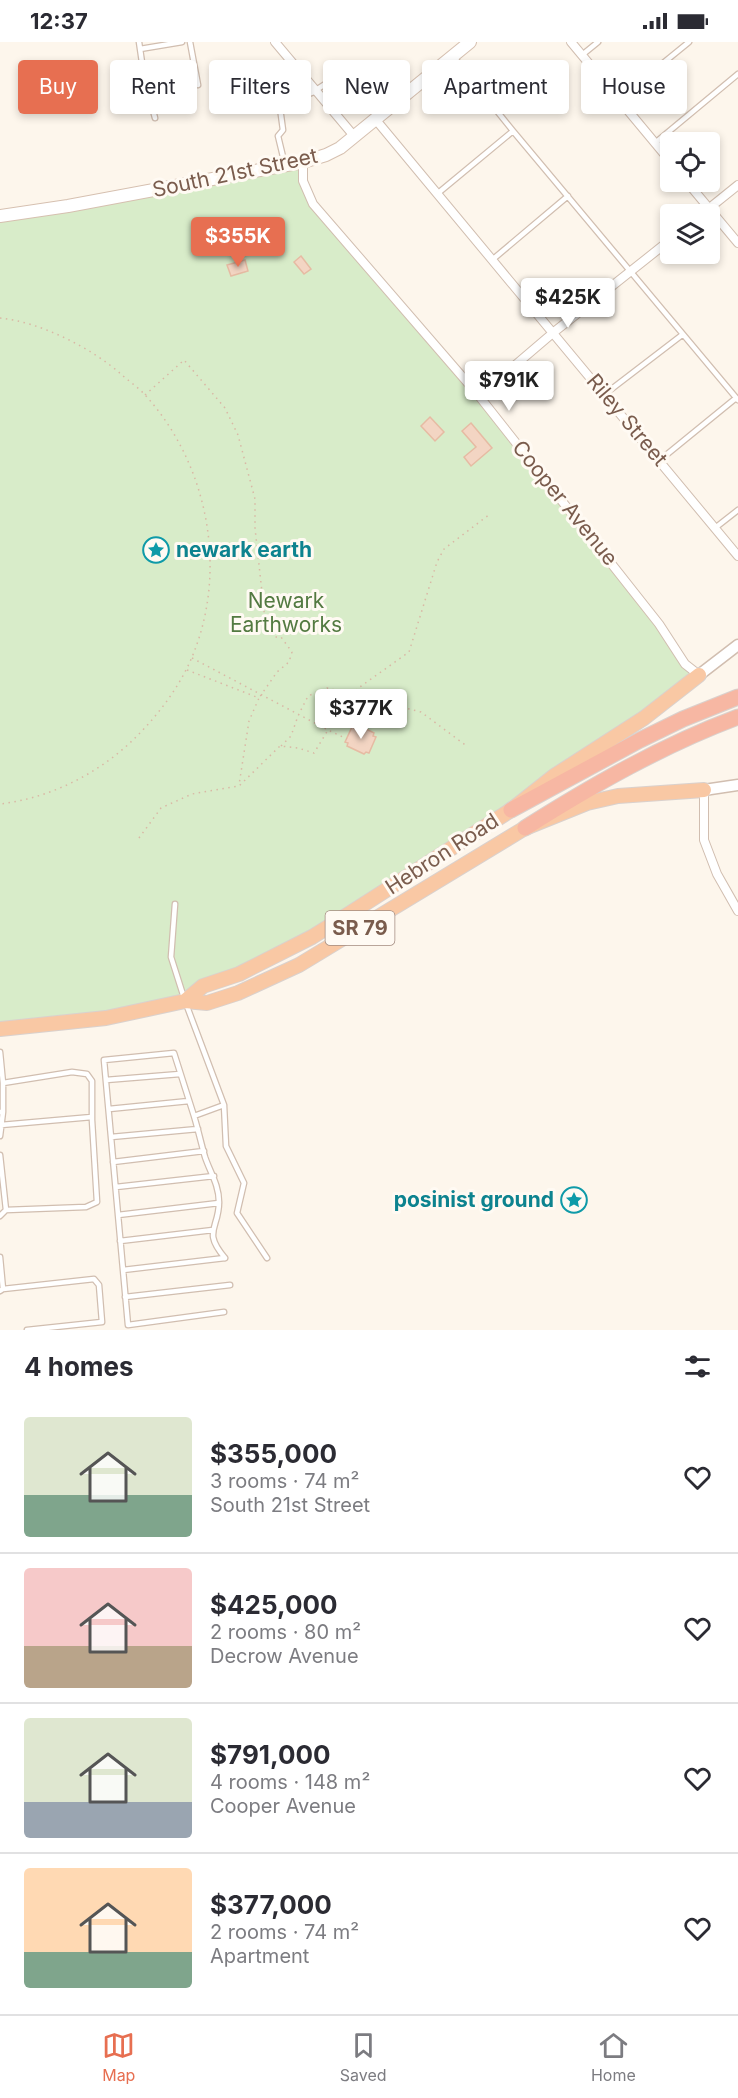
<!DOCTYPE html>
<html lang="en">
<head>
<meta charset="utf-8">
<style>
  :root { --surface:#fff; --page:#f2f2f3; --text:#2b2b33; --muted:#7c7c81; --line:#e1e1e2; --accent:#e76f51 }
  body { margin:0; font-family:Inter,sans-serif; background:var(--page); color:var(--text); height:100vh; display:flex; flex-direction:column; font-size:22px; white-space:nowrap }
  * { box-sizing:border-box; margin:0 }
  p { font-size:20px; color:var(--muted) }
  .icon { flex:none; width:33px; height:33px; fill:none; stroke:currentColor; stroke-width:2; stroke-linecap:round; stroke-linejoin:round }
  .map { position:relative; height:1288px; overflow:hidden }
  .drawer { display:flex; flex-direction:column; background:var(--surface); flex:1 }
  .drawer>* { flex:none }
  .banner { position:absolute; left:18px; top:18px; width:702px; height:54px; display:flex; gap:12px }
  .controls { position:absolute; left:660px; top:90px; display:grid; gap:12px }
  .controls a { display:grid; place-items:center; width:60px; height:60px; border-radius:6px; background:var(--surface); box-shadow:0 3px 9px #0003; font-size:30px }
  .price { position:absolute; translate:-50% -51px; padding:0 14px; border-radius:6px; background:#fff; color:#222; font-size:20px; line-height:39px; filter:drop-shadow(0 2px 3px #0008) }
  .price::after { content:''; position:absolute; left:50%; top:36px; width:18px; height:14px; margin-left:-9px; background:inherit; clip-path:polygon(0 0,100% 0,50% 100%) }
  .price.current { background:var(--accent); color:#fff }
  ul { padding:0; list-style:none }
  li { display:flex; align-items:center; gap:18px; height:150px; padding:0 24px }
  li+li { border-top:2px solid var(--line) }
  li span { display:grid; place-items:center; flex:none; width:168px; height:120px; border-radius:6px; color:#555 }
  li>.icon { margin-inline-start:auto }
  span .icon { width:72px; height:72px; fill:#fffc; stroke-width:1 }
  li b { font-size:26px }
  h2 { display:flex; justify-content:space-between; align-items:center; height:72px; padding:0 24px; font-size:26px }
  .pill { padding:0 21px; border-radius:6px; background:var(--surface); box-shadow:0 3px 9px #0003; font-size:21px; line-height:54px }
  .pill.current { background:var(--accent); color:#fff }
  .status { display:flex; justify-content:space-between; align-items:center; height:42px; padding:0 30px; background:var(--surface); direction:ltr }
  .status svg { height:16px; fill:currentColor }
  .menu { display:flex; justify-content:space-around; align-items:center; height:84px; border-top:2px solid var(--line); background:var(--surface); font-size:16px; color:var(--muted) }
  .menu a { display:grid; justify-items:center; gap:3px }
  .menu .current { color:var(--accent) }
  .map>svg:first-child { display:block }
</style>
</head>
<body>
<div class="status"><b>12:37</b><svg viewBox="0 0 49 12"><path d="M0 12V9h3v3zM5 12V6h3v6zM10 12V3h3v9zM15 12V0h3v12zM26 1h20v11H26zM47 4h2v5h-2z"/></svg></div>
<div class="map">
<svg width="738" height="1288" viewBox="0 0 738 1288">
  <rect width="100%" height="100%" fill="#fdf6ec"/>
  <path fill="#d8ecc9" d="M303 120V139L313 162 479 354 674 607 699 633 312 895 185 959 0 987V174Z"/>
  <path fill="#f3d5c3" stroke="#e6bba3" stroke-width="1.5" d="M301 214 311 227 304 232 294 220Z
    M245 218 248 229 231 234 227 223Z
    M430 375 444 390 435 399 421 384Z
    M471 381 492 406 471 424 464 415 476 405 462 389Z
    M358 683 374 691 373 694 376 695 369 711 366 710 364 712 347 704 348 701 345 700 352 685 356 686Z"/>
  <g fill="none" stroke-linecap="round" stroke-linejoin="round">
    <g stroke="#d1beb0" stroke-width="7">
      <path id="service" d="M139 0 144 34 155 76
        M190 0 198 43
        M140 7 182 0
        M582 13 598 0
        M453 14 513 89 738 358
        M316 48 344 30 379 73
        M619 57 689 0
        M282 62 274 33 296 25
        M655 101 738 32
        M285 123 278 94 283 88 280 66 282 62 317 49
        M437 152 513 89
        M492 218 568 154
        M605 352 682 293
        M660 418 736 356
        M715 486 738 468
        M175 862 171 915 185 959 224 1063 226 1104 244 1141 237 1171 267 1216
        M0 1010 3 1041 72 1030 87 1032 92 1039V1078L97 1160 86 1165 6 1168 0 1174
        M106 1038 180 1032
        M224 1063 194 1074 174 1011 104 1018 128 1283 224 1270
        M109 1067 189 1059
        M0 1070H3V1041
        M194 1074C198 1087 201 1101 205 1115 210 1130 219 1143 219 1160 219 1187 202 1189 225 1216
        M1 1083 92 1075
        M0 1094 3 1070
        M111 1095 198 1087
        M0 1113 6 1168
        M113 1120 204 1109
        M116 1145 214 1134
        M118 1173 219 1161
        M120 1199 213 1188
        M0 1215 3 1247
        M123 1228 225 1216
        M0 1249 3 1247 94 1237 99 1243 102 1280 27 1288
        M125 1255 230 1243"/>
    </g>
    <g stroke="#d1beb0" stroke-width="10">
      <path id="minor" d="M275 0 354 94
        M571 0 670 119
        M376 78 738 514
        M303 120V139L313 162 479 354 659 582 685 622 699 633
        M687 140 738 201
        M702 172 738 143
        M479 354 554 290 670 198
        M704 748V798L717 832 738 869"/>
    </g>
    <g stroke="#d1beb0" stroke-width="13">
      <path id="tertiary" d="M699 633 738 603
        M704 748 738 743"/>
    </g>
    <g stroke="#d6c0b0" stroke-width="14">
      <path id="secondary" d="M0 174 68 164 303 120 326 113 340 106 470 0"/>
    </g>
    <g stroke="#dad1cd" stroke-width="16">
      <path id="trunk" d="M185 959 203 944 239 932 312 895 344 875 511 768 554 734 644 676 699 633
        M0 987 106 976 185 959 207 961 238 951 299 923 525 786 587 761 618 754 704 748"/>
    </g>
    <g stroke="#dad1cd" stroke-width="17">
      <path id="motorway" d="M511 768 640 698 683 677 738 655
        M525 786C593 743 663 703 738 675"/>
    </g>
    <path stroke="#d9b8a5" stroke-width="1.5" stroke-dasharray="1.5 4.5" stroke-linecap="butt" d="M0 276C40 280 92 306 122 333 130 340 139 346 146 354 211 426 230 538 187 626 174 652 156 675 136 695 100 731 51 756 0 762
      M145 353 184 318 225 366 238 393 255 457V486L265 578 274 595H281L292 610 289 620 277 630 259 656
      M192 616 328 688 338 662 350 652 409 610 437 520 444 507 490 472
      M187 628 259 656 249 679 239 743
      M281 704 291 694 298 674 308 654 327 646 421 670 468 705
      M139 796 161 766 192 752 239 744 280 704 298 706 314 711 328 688 347 697"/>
    <use href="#service" stroke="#fff" stroke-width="4.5"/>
    <use href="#minor" stroke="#fff" stroke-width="8"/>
    <use href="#tertiary" stroke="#fff" stroke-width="10"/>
    <use href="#secondary" stroke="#fff" stroke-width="12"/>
    <use href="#trunk" stroke="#f9c8a4" stroke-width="14"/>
    <use href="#motorway" stroke="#f7b7a3" stroke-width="15"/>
  </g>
  <defs>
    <g id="sight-ring" transform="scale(1.35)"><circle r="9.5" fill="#fffaf3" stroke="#0f9aa8" stroke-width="1.5"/><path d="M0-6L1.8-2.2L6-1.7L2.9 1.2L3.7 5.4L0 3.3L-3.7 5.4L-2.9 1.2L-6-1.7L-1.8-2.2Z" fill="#0f9aa8"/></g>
  </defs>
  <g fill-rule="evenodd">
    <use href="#sight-ring" x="156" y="508"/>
    <use href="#sight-ring" x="574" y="1158"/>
  </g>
  <g text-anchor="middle" stroke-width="6" stroke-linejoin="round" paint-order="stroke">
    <rect fill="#fffaf3" stroke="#a28b7f" stroke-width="1.5" x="325.5" y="869" width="69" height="34" rx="4.5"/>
    <g font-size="20" font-weight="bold" fill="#7a5c4d">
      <text x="360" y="893">SR 79</text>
    </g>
    <g font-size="21" fill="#7a5c4d" stroke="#fffaf3">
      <text transform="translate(235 131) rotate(-12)" y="7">South 21st Street</text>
      <text transform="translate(627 378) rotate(50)" y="7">Riley Street</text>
      <text transform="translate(565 461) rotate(51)" y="7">Cooper Avenue</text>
      <text transform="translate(442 812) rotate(-33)" y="7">Hebron Road</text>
    </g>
    <g font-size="21" font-weight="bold" fill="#0d838f" stroke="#fffaf3" text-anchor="start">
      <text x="176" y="515">newark earth</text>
      <text x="554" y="1165" text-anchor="end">posinist ground</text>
    </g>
    <g font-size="21" fill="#537a41" stroke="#fffaf3">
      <text x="286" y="566">Newark<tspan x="286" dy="24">Earthworks</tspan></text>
    </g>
  </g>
</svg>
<div class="controls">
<a><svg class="icon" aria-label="locate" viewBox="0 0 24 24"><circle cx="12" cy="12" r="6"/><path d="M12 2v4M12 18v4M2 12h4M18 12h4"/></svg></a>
<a><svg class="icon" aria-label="layers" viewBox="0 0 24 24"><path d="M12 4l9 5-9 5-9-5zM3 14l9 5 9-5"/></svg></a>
</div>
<b class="price current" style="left:238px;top:226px">$355K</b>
<b class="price" style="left:568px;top:287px">$425K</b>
<b class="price" style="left:509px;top:370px">$791K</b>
<b class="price" style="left:361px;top:698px">$377K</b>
<div class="banner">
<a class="pill current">Buy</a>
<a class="pill">Rent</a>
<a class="pill">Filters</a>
<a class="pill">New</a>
<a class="pill">Apartment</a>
<a class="pill">House</a>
</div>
</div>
<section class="drawer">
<h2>4 homes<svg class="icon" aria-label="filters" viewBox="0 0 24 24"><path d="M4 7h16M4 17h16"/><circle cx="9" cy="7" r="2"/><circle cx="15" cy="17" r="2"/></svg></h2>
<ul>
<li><span style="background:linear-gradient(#dfe7d0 65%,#7fa58c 0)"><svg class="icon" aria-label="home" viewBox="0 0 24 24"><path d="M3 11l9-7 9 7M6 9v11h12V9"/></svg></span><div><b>$355,000</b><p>3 rooms · 74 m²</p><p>South 21st Street</p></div><svg class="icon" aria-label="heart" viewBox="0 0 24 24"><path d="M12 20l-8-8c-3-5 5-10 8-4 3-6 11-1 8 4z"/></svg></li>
<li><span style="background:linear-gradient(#f6c9c9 65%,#b9a48a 0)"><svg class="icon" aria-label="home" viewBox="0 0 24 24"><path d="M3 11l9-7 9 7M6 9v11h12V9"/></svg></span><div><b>$425,000</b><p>2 rooms · 80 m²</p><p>Decrow Avenue</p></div><svg class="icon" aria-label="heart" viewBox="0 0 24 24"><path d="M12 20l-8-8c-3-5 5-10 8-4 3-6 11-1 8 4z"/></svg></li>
<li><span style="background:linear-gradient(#dfe7d0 70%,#9aa5b1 0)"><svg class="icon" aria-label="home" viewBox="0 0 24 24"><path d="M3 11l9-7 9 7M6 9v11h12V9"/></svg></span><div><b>$791,000</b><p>4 rooms · 148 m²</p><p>Cooper Avenue</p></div><svg class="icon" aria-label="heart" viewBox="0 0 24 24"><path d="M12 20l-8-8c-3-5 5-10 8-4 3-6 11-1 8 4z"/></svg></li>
<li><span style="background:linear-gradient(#ffd9b3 70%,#7fa58c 0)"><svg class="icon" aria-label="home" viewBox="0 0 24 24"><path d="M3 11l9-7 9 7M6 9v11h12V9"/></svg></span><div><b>$377,000</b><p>2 rooms · 74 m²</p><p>Apartment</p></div><svg class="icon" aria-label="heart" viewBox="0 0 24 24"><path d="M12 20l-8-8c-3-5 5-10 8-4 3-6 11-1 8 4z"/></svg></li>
</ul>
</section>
<nav class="menu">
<a class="current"><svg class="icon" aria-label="map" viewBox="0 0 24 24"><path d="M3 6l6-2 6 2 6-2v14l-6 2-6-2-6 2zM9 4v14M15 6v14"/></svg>Map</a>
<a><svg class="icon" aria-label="saved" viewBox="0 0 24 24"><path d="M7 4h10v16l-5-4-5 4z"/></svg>Saved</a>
<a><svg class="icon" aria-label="home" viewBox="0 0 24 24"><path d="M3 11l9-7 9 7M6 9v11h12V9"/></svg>Home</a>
</nav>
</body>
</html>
